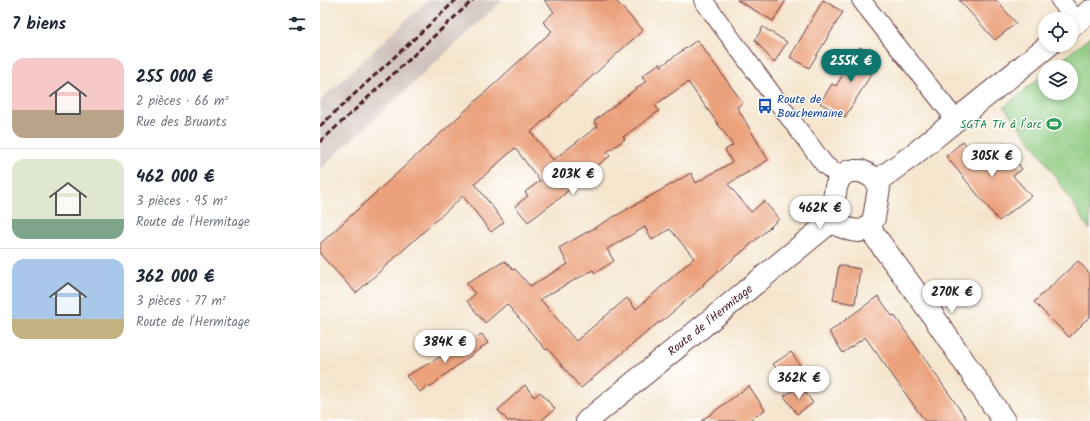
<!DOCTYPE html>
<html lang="fr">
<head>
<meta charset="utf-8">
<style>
  :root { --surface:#fff; --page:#f6f6f7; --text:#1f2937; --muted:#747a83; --line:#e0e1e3; --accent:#0f766e }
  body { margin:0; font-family:Kalam,sans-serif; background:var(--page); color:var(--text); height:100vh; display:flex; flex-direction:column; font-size:15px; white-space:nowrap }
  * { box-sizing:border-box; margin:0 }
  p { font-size:13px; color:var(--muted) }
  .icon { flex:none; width:22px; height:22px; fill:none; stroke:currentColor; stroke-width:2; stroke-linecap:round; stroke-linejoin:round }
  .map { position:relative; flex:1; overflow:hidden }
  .drawer { display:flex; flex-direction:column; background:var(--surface); width:320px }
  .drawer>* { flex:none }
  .fabs { position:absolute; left:718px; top:12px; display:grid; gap:8px }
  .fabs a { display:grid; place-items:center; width:40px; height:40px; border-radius:50%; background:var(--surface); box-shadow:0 2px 6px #0003; font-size:20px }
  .price { position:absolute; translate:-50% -34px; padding:0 9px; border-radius:14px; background:#fff; color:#222; font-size:13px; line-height:26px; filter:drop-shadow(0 1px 2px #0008) }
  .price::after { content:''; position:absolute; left:50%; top:24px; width:12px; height:9px; margin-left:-6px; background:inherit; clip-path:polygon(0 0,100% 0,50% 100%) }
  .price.on { background:var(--accent); color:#fff }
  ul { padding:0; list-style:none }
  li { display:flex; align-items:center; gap:12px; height:100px; padding:0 12px }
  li+li { border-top:1px solid var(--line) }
  li span { display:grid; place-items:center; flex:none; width:112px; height:80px; border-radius:12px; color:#555 }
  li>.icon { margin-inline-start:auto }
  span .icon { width:48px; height:48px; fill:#fffc; stroke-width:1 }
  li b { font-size:17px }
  h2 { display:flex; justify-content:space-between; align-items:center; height:48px; padding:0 12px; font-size:17px }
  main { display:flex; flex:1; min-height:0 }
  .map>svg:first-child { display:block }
</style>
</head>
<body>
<main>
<section class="drawer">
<h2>7 biens<svg class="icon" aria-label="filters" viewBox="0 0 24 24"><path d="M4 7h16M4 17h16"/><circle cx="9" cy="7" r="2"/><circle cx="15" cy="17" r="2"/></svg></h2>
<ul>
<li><span style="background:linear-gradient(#f6c9c9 65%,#b9a48a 0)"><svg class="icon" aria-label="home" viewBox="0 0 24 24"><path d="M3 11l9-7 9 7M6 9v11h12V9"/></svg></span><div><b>255 000 €</b><p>2 pièces · 66 m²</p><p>Rue des Bruants</p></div></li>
<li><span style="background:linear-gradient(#dfe7d0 75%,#7fa58c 0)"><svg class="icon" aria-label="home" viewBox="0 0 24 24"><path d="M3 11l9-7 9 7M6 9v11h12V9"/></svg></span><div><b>462 000 €</b><p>3 pièces · 95 m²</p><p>Route de l'Hermitage</p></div></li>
<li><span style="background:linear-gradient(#a9c7e8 75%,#c2b280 0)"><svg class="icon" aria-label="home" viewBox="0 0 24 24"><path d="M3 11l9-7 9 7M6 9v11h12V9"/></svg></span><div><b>362 000 €</b><p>3 pièces · 77 m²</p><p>Route de l'Hermitage</p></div></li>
</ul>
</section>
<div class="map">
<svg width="770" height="421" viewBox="0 0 770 421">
  <rect width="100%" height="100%" fill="#fff"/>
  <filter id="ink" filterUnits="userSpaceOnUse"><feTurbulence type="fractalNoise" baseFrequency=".025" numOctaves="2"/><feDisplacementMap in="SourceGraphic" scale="8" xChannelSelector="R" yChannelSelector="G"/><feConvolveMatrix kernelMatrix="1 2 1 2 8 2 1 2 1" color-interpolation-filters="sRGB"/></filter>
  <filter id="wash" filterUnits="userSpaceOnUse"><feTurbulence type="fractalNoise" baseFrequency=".012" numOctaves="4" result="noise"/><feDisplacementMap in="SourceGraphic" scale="16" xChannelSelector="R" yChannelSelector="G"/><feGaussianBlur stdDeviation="0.9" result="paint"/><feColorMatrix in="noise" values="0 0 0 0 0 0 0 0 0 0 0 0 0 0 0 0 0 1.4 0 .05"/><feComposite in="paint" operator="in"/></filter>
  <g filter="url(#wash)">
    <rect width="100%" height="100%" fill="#f5e5cd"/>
    <path fill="#cfc0ba" d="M108 0H183L0 169V101Z"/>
    <path fill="#8dca80" stroke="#6c7456" d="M770 37V230L721 155 684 107 725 73V93H751V67H733Z"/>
    <g id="blocks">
      <path fill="#eba17b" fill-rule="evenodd" d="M224 0H295L323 30 211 132 233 160 278 126 274 121 326 81 322 76 340 63 341 66 377 40 423 103 417 107 448 160 408 184 431 212 444 201 459 219 429 246 383 284 384 285 340 323 339 322 261 388 228 349 226 350 187 304 165 323 147 301 155 294 146 283 185 261 193 270 195 269 210 286 248 264 239 248 371 173 376 183 412 162 405 150 413 145 368 82 335 105 339 111 303 137 305 139 287 152 290 156 254 183 256 185 245 193V194L208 222 195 206 208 196 205 192 220 181 195 148 155 184 184 222 171 232 143 196 36 293 0 254V244L232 31 223 22 234 12ZM325 227 332 240 350 229 374 258 316 309 307 298 256 341 220 299 273 270 275 273 294 261 287 249Z
        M417 0H466L453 21Z
        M503 0 523 12 489 68 470 57Z
        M639 0H676L696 23 675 40Z
        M443 27 467 42 454 63 435 40Z
        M540 47 560 60 525 117 500 103 512 84 516 86Z
        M643 141 660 163 683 143 702 169 693 176 711 196 679 221 626 156Z
        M758 261 770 274V317L761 324 762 325 749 337 714 302Z
        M519 265 540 269 535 304 513 300Z
        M558 296 572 316 574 315 648 421H605L545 337 523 353 509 332Z
        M162 334 168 343 122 377 110 388 108 385 100 392 86 376Z
        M471 352 480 365 463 378 453 364Z
        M205 385 214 397 220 392 235 409 221 421H188L178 410Z
        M429 386 445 410 428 421H381Z
        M481 386 493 403 477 414 464 396Z"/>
    </g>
  </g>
  <g filter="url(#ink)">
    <use href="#blocks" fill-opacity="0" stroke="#643d43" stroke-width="1"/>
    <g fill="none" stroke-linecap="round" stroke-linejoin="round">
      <g stroke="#643d43" stroke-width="20">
        <path id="street" d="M383 0 454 97 504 164 520 177
          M541 0 636 120
          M740 0 758 22"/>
      </g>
      <g stroke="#643d43" stroke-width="24">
        <path id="secondary" d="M751 27 770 11
          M529 171H541L551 176 557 181 559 188 554 218 549 228 539 231 531 230 520 226 514 219 512 211 516 187 520 177Z
          M557 181 593 155 729 45
          M549 228 611 313 684 421
          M267 421 514 219"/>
      </g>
      <use href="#street" stroke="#fff" stroke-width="18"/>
      <use href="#secondary" stroke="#fff" stroke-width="22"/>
      <path stroke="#4a1f2b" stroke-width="3" stroke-dasharray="6 3" stroke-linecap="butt" d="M0 126 136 0
        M0 142 153 0"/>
    </g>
  </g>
  <defs>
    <g id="bus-bare" transform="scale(1.2)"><path d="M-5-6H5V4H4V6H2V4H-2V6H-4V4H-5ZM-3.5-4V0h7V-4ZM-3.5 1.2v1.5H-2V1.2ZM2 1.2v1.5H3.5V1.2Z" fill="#1a4fb4" stroke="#fff" stroke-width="2.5" paint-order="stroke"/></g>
    <g id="stadium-bare" transform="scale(1.2)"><path d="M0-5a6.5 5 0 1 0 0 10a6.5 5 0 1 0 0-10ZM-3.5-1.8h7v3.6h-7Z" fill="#2e9e5b" stroke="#fff" stroke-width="2.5" paint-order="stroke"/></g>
  </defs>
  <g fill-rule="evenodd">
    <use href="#bus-bare" x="445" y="106"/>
    <use href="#stadium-bare" x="734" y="124"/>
  </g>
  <g text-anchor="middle" stroke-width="3" stroke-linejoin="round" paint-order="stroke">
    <g font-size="12" fill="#164399" stroke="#fff" text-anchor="start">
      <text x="457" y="103">Route de<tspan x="457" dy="14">Bouchemaine</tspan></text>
    </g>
    <g font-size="12" fill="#27864d" stroke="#fff" text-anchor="end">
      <text x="722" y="128">SGTA Tir à l’arc</text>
    </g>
    <g font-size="12" fill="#4a1f2b" stroke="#fff">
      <text transform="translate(390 320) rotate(-39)" y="4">Route de l'Hermitage</text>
    </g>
  </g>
</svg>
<div class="fabs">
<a><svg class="icon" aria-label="locate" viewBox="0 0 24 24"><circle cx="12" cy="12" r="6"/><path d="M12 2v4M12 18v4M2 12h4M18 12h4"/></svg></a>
<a><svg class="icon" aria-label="layers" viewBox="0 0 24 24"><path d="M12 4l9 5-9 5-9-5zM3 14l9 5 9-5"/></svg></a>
</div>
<b class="price on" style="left:531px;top:83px">255K €</b>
<b class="price" style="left:672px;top:178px">305K €</b>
<b class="price" style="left:253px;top:196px">203K €</b>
<b class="price" style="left:500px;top:230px">462K €</b>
<b class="price" style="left:632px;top:314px">270K €</b>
<b class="price" style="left:125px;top:364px">384K €</b>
<b class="price" style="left:479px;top:400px">362K €</b>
</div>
</main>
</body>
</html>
